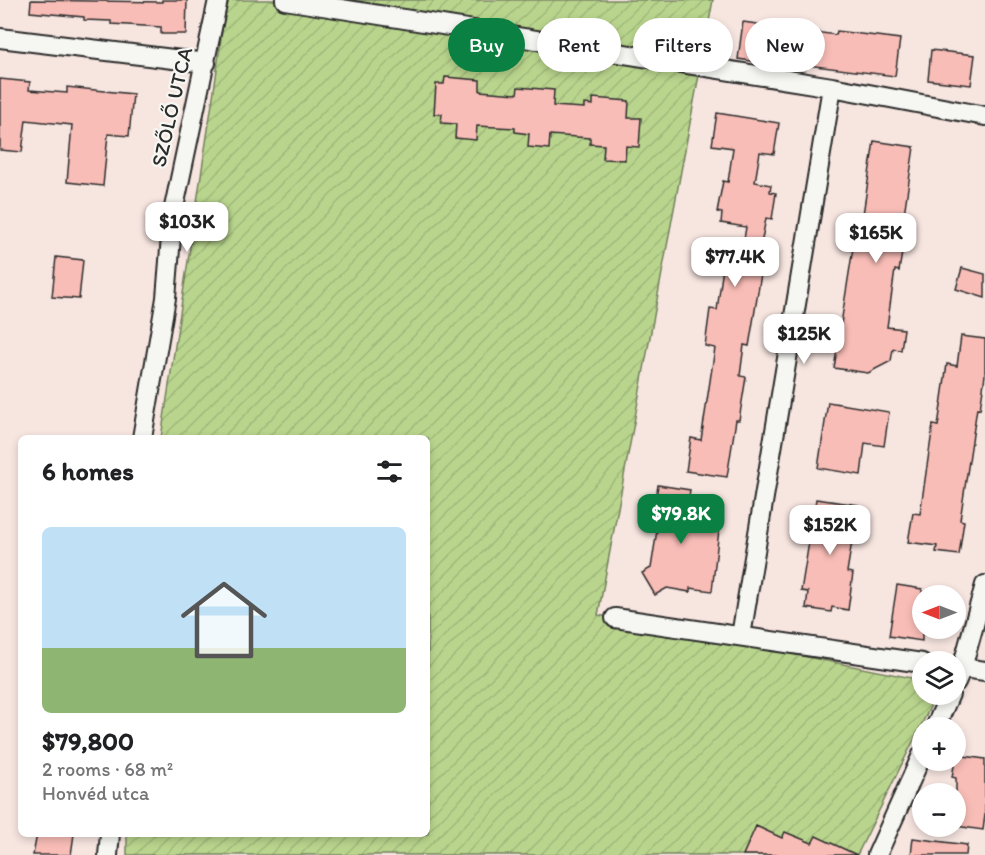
<!DOCTYPE html>
<html lang="en">
<head>
<meta charset="utf-8">
<style>
  :root { --surface:#fff; --page:#f6f6f6; --text:#202124; --muted:#757577; --accent:#0b8043 }
  body { margin:0; font-family:Itim,sans-serif; background:var(--page); color:var(--text); height:100vh; display:flex; flex-direction:column; font-size:22px; white-space:nowrap }
  * { box-sizing:border-box; margin:0 }
  p { font-size:20px; color:var(--muted) }
  .icon { flex:none; width:33px; height:33px; fill:none; stroke:currentColor; stroke-width:2; stroke-linecap:round; stroke-linejoin:round }
  .map { position:relative; flex:1; overflow:hidden }
  .side { position:absolute; left:18px; top:435px; width:412px; height:402px; display:flex; flex-direction:column; background:var(--surface); border-radius:9px; box-shadow:0 3px 9px #0003 }
  .side>* { flex:none }
  .banner { position:absolute; left:448px; top:18px; width:446px; height:54px; display:flex; gap:12px }
  .needle { width:39px; rotate:270deg }
  .fabs { position:absolute; left:912px; top:585px; display:grid; gap:12px }
  .fabs a { display:grid; place-items:center; width:54px; height:54px; border-radius:50%; background:var(--surface); box-shadow:0 3px 9px #0003; font-size:30px }
  .price { position:absolute; translate:-50% -51px; padding:0 14px; border-radius:12px; background:#fff; color:#222; font-size:20px; line-height:39px; filter:drop-shadow(0 2px 3px #0008) }
  .price::after { content:''; position:absolute; left:50%; top:36px; width:18px; height:14px; margin-left:-9px; background:inherit; clip-path:polygon(0 0,100% 0,50% 100%) }
  .price.current { background:var(--accent); color:#fff }
  ul { padding:0; list-style:none }
  li { display:grid; align-content:center; gap:12px; height:318px; padding:0 24px }
  li span { display:grid; place-items:center; height:186px; border-radius:9px; color:#555 }
  li>.icon { margin-inline-start:auto }
  span .icon { width:108px; height:108px; fill:#fffc; stroke-width:1 }
  li b { font-size:26px }
  h2 { display:flex; justify-content:space-between; align-items:center; height:72px; padding:0 24px; font-size:26px }
  .pill { padding:0 21px; border-radius:27px; background:var(--surface); box-shadow:0 3px 9px #0003; font-size:21px; line-height:54px }
  .pill.current { background:var(--accent); color:#fff }
  .map>svg:first-child { display:block }
</style>
</head>
<body>
<div class="map">
<svg width="985" height="855" viewBox="0 0 985 855">
  <defs>
    <pattern id="garden-furrows" width="10" height="10" patternUnits="userSpaceOnUse" patternTransform="scale(1.5)"><rect width="10" height="10" fill="#b9d58d"/><path d="M-1 1l2-2M0 10L10 0M9 11l2-2" fill="none" stroke="#9fb77a"/></pattern>
  </defs>
  <rect width="100%" height="100%" fill="#f7e5e0"/>
  <filter id="ink" filterUnits="userSpaceOnUse"><feTurbulence type="fractalNoise" baseFrequency=".0167" numOctaves="2"/><feDisplacementMap in="SourceGraphic" scale="12" xChannelSelector="R" yChannelSelector="G"/><feConvolveMatrix kernelMatrix="1 2 1 2 8 2 1 2 1" color-interpolation-filters="sRGB"/></filter>
  <g filter="url(#ink)">
    <path fill="url(#garden-furrows)" stroke="#72805c" stroke-width="1.5" d="M226 0H713L598 615 922 680V694L936 695 857 855H127V834H428V438H161L216 77Z"/>
    <path fill="#f9bdb7" stroke="#2b2b2b" stroke-width="1.5" d="M31 0 162 2V0H187L186 34H161V27L111 24V21L84 20V17L30 12Z
      M743 22 836 35 837 31 900 39 895 76 807 65 806 69 738 59Z
      M931 50 975 55 971 85 928 80Z
      M445 77 480 80V91L517 94 518 87 554 90 553 106 584 108V104L593 105V98L629 101 628 118H641L639 147 626 146 625 160 603 159 604 145 590 144V138L550 135 549 149 528 147 529 134 515 132V128L477 126 476 140 455 138 456 124 441 123 442 114H434L436 84H444Z
      M0 79 30 82 29 90 67 93V87L133 94 129 136 108 134 103 186 67 182 72 125 26 120 22 152 0 150Z
      M717 113 779 123 774 154 760 152 755 182 771 185 770 192 776 193 772 219 766 218 759 255 764 256 749 346 744 345 740 376 746 377 739 420H736L727 477 686 471 691 438 701 440 715 348 705 346 710 309 717 310 724 261 740 263 746 227 721 223 722 213 717 212 723 181 728 182 733 148 712 145Z
      M874 141 914 147 902 228H906L899 271 895 270 887 327 904 329 901 350 893 349 891 361 868 373 834 368 853 248H856L860 221H862Z
      M56 257 83 260 79 299 52 297Z
      M962 268 985 274V298L956 289Z
      M961 336 985 339V375L980 409 977 408 960 520 964 521 959 555 936 552 937 546 908 542 913 513 920 514 933 425 938 426 947 364 957 366Z
      M828 402 889 412 884 446 865 443 861 475 818 468Z
      M658 485 690 490 686 516 720 521 712 591 690 588V592L667 588 655 595 642 573 651 568 657 530H651Z
      M816 499 858 505 847 572 853 573 848 610 832 607 831 612 806 608 808 592 801 591Z
      M897 585 922 589V641L889 636Z
      M956 755 985 759V815L983 830 956 826V778L952 777Z
      M756 826 782 838 785 832 812 843 816 836 857 855H743Z
      M37 834H74L71 855H33Z
      M913 838 967 845 966 855H911Z"/>
    <g fill="none" stroke-linecap="round" stroke-linejoin="round">
      <g stroke="#2b2b2b" stroke-width="22">
        <path id="minor" d="M285 0 832 87 985 116
          M0 38 206 63
          M142 438 166 298 173 212 218 0
          M615 618 922 663
          M741 636 832 87
          M956 667 985 671
          M956 682 962 668 985 585
          M935 728 950 694
          M108 855 110 834
          M877 855 922 755"/>
      </g>
      <use href="#minor" stroke="#f6f6f2" stroke-width="18"/>
    </g>
  </g>
  <g text-anchor="middle" stroke-width="4.5" stroke-linejoin="round" paint-order="stroke">
    <g font-size="21" fill="#2b2b2b" stroke="#f6f6f2">
      <text transform="translate(172 107) rotate(-77)" y="7">SZŐLŐ UTCA</text>
    </g>
  </g>
</svg>
<div class="fabs">
<a><svg class="needle" viewBox="-14 -14 28 28"><path d="M0-13l5 13h-10z" fill="#e53935"/><path d="M0 13l5-13h-10z" fill="#757577"/></svg></a>
<a><svg class="icon" aria-label="layers" viewBox="0 0 24 24"><path d="M12 4l9 5-9 5-9-5zM3 14l9 5 9-5"/></svg></a>
<a>+</a>
<a>−</a>
</div>
<b class="price" style="left:187px;top:253px">$103K</b>
<b class="price" style="left:876px;top:264px">$165K</b>
<b class="price" style="left:735px;top:288px">$77.4K</b>
<b class="price" style="left:804px;top:365px">$125K</b>
<b class="price current" style="left:681px;top:545px">$79.8K</b>
<b class="price" style="left:830px;top:556px">$152K</b>
<div class="banner">
<a class="pill current">Buy</a>
<a class="pill">Rent</a>
<a class="pill">Filters</a>
<a class="pill">New</a>
</div>
<section class="side">
<h2>6 homes<svg class="icon" aria-label="filters" viewBox="0 0 24 24"><path d="M4 7h16M4 17h16"/><circle cx="9" cy="7" r="2"/><circle cx="15" cy="17" r="2"/></svg></h2>
<ul>
<li><span style="background:linear-gradient(#bfe0f5 65%,#8fb573 0)"><svg class="icon" aria-label="home" viewBox="0 0 24 24"><path d="M3 11l9-7 9 7M6 9v11h12V9"/></svg></span><div><b>$79,800</b><p>2 rooms · 68 m²</p><p>Honvéd utca</p></div></li>
</ul>
</section>
</div>
</body>
</html>
